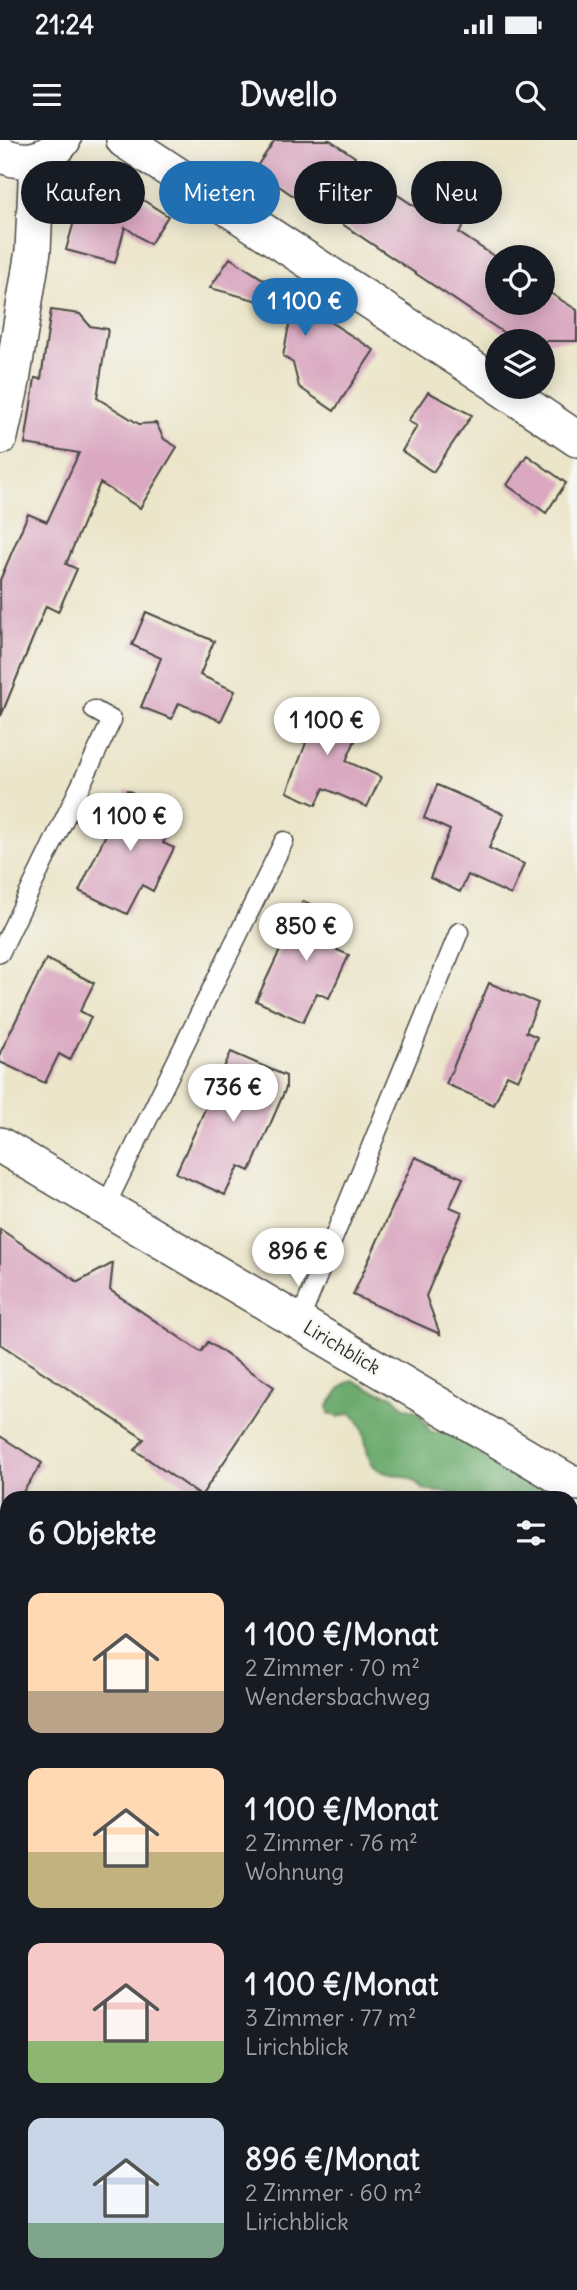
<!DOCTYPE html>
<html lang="de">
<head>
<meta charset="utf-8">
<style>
  :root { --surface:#171b24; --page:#20242c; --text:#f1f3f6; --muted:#9ea1a6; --accent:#1f6fb2 }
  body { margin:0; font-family:Delius,sans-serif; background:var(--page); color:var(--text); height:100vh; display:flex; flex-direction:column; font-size:26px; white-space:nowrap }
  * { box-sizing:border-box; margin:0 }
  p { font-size:23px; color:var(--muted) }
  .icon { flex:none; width:38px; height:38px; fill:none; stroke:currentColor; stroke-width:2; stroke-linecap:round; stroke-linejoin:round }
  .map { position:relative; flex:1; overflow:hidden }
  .details { position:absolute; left:0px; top:1351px; width:578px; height:800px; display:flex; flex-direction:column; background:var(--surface); border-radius:21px 21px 0 0; box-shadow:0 4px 18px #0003 }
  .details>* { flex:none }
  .hud { position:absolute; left:21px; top:21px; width:536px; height:63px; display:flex; gap:14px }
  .fabs { position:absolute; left:485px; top:105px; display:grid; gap:14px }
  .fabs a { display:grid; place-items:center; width:70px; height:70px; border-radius:50%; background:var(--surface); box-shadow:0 4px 18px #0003; font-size:35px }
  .price { position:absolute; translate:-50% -60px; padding:0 16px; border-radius:24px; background:#fff; color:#222; font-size:23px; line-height:46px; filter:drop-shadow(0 2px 4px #0008) }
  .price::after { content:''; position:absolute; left:50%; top:42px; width:21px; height:16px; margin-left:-10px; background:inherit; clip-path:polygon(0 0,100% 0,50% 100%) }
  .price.selected { background:var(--accent); color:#fff }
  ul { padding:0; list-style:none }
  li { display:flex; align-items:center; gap:21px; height:175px; padding:0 28px }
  li span { display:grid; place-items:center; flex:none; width:196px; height:140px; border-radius:14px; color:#555 }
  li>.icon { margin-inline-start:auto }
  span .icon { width:84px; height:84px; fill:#fffc; stroke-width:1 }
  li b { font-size:30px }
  h2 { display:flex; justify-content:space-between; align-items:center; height:84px; padding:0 28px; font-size:30px }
  .tag { padding:0 24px; border-radius:32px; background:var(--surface); box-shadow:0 4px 18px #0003; font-size:24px; line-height:63px }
  .tag.selected { background:var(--accent); color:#fff }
  .status { display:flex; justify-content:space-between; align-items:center; height:49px; padding:0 35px; background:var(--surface); direction:ltr }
  .status svg { height:19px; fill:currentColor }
  header { display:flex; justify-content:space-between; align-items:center; height:91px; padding:0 28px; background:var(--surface); font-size:32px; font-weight:700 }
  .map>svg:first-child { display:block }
</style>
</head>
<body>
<div class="status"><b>21:24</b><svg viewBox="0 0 49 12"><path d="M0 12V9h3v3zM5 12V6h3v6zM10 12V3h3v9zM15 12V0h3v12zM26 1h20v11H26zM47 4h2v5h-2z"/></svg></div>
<header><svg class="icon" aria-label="menu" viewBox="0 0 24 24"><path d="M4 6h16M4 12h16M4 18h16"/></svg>Dwello<svg class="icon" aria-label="search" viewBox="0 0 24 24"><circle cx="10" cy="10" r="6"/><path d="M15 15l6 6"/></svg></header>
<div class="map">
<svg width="577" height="2150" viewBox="0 0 577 2150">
  <rect width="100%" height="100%" fill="#f6f6f2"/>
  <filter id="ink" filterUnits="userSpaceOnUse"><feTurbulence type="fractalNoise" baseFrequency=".0143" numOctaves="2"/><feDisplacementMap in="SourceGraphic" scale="14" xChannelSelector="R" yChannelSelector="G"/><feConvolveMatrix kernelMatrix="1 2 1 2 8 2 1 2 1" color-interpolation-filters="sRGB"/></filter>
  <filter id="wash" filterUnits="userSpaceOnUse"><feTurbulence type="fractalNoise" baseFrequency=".00686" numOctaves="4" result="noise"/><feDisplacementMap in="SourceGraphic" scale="28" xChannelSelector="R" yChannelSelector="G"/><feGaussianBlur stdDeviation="1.57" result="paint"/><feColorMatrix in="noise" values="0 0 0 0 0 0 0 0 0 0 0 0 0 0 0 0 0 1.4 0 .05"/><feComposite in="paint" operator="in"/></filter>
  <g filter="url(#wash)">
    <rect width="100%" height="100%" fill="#ebe5c9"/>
    <path fill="#85c67e" stroke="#587854" stroke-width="2" d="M577 1401V1485L571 1494V1402Z
      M571 1663 577 1668V1746L571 1748Z"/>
    <path fill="#6cab6d" stroke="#4c6b4c" stroke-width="2" d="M353 1240 370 1249 393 1256 404 1267 419 1272 431 1293 458 1291 473 1309 494 1318 500 1327 508 1332 521 1333 571 1355 575 1378 571 1386 570 1358H461C452 1350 441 1353 429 1351 421 1350 418 1342 411 1339 402 1334 389 1336 379 1330 359 1317 373 1291 351 1273L338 1277 329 1273 328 1266C337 1255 339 1245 353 1240Z"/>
    <g id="blocks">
      <path fill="#daa9c1" d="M275 0H330L355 17 351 24 419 69 444 32 481 57 459 93 497 118V163H542V148L577 170V201H516L305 59 302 62 269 39 272 36 257 26Z
        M101 33 168 76 150 104 125 87 115 123 66 110 78 67Z
        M230 118 374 210 334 271 299 247 293 223 283 216 292 170 210 148Z
        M51 170 80 174 90 186 108 189 97 258 139 284 156 283 164 299 177 307 140 368 100 343 66 424 77 429 58 472 46 466 1 576 0 440 28 374 47 382 79 313 25 304 35 238 41 239Z
        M428 252 472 275 433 332 402 311 417 286 408 281Z
        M527 315 566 343 546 373 507 345Z
        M146 472 214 501 200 535 235 551 221 581 179 563 172 579 141 567 161 518 132 505Z
        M292 563H304L361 587 346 621 381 637 367 667 324 648 316 665 287 652 306 603 280 591Z
        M437 645 504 674 489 708 524 724 511 755 468 735 460 752 430 738 450 690 424 678Z
        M127 650 177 674 163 703 174 708 153 751 142 745 127 774 79 751Z
        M303 761 349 781 337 810 349 815 329 858 317 853 303 882 256 861Z
        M46 819 94 843 80 871 91 877 70 920 59 914 45 943 0 922V913Z
        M489 843 538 863 526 892 537 897 528 919 518 940 507 935 494 965 446 944Z
        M231 912 286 936V948L250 1031 239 1026 225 1055 176 1033Z
        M415 1017 463 1038 450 1067 462 1072 426 1156 440 1194 353 1155Z
        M0 1089 78 1142 113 1123 110 1150 201 1212 208 1202 274 1247 201 1356 135 1310 144 1299 0 1204Z
        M0 1296 42 1323 19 1358H7V1377L0 1388Z"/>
    </g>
  </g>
  <g filter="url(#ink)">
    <use href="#blocks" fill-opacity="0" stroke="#484743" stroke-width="2"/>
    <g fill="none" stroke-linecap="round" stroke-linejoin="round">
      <g stroke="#484743" stroke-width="21">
        <path id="lane" d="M0 813 112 580 94 570
          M105 1067 284 701
          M299 1182 459 792"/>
      </g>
      <g stroke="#484743" stroke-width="38">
        <path id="street" d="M124 0 497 244
          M0 14C22 25 48 22 63 0
          M500 247 577 299
          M0 297 11 247 33 111 37 19
          M0 1005 569 1342 577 1343
          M1 1766 7 1756
          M570 1803 577 1801
          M0 2003 7 2001"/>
      </g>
      <path stroke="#484743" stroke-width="4.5" stroke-dasharray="2 5" stroke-linecap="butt" d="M400 2150 417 2144"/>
      <use href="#lane" stroke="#fff" stroke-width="18"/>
      <use href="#street" stroke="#fff" stroke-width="35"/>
    </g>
  </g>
  <g text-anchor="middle" stroke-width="5" stroke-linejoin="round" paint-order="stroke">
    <g font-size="19" fill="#2b2b2b" stroke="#f6f6f2">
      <text transform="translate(342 1207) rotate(31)" y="7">Lirichblick</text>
    </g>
  </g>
</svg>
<div class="fabs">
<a><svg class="icon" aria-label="locate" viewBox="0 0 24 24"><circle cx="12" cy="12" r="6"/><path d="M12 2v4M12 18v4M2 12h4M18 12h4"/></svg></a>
<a><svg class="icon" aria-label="layers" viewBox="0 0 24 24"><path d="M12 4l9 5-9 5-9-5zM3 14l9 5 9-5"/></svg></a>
</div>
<b class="price selected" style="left:305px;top:198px">1 100 €</b>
<b class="price" style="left:327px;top:617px">1 100 €</b>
<b class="price" style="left:130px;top:713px">1 100 €</b>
<b class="price" style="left:306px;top:823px">850 €</b>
<b class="price" style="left:233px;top:984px">736 €</b>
<b class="price" style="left:298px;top:1148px">896 €</b>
<div class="hud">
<a class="tag">Kaufen</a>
<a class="tag selected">Mieten</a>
<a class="tag">Filter</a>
<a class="tag">Neu</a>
</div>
<section class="details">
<h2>6 Objekte<svg class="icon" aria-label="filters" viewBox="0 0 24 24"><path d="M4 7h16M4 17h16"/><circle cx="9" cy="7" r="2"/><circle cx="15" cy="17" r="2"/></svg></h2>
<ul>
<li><span style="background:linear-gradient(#ffd9b3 70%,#b9a48a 0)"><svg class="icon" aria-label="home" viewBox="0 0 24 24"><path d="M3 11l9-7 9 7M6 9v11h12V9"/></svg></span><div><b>1 100 €/Monat</b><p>2 Zimmer · 70 m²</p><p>Wendersbachweg</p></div></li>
<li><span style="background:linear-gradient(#ffd9b3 60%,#c2b280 0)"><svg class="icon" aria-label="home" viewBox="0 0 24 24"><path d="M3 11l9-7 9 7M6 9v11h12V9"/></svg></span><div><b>1 100 €/Monat</b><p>2 Zimmer · 76 m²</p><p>Wohnung</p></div></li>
<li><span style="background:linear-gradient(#f6c9c9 70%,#8fb573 0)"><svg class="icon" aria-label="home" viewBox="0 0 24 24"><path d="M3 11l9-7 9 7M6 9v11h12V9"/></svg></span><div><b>1 100 €/Monat</b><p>3 Zimmer · 77 m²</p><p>Lirichblick</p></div></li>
<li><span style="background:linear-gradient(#c9d6e8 75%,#7fa58c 0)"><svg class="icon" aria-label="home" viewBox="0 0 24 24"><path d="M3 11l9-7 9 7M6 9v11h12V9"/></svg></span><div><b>896 €/Monat</b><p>2 Zimmer · 60 m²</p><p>Lirichblick</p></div></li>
</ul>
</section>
</div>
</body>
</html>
